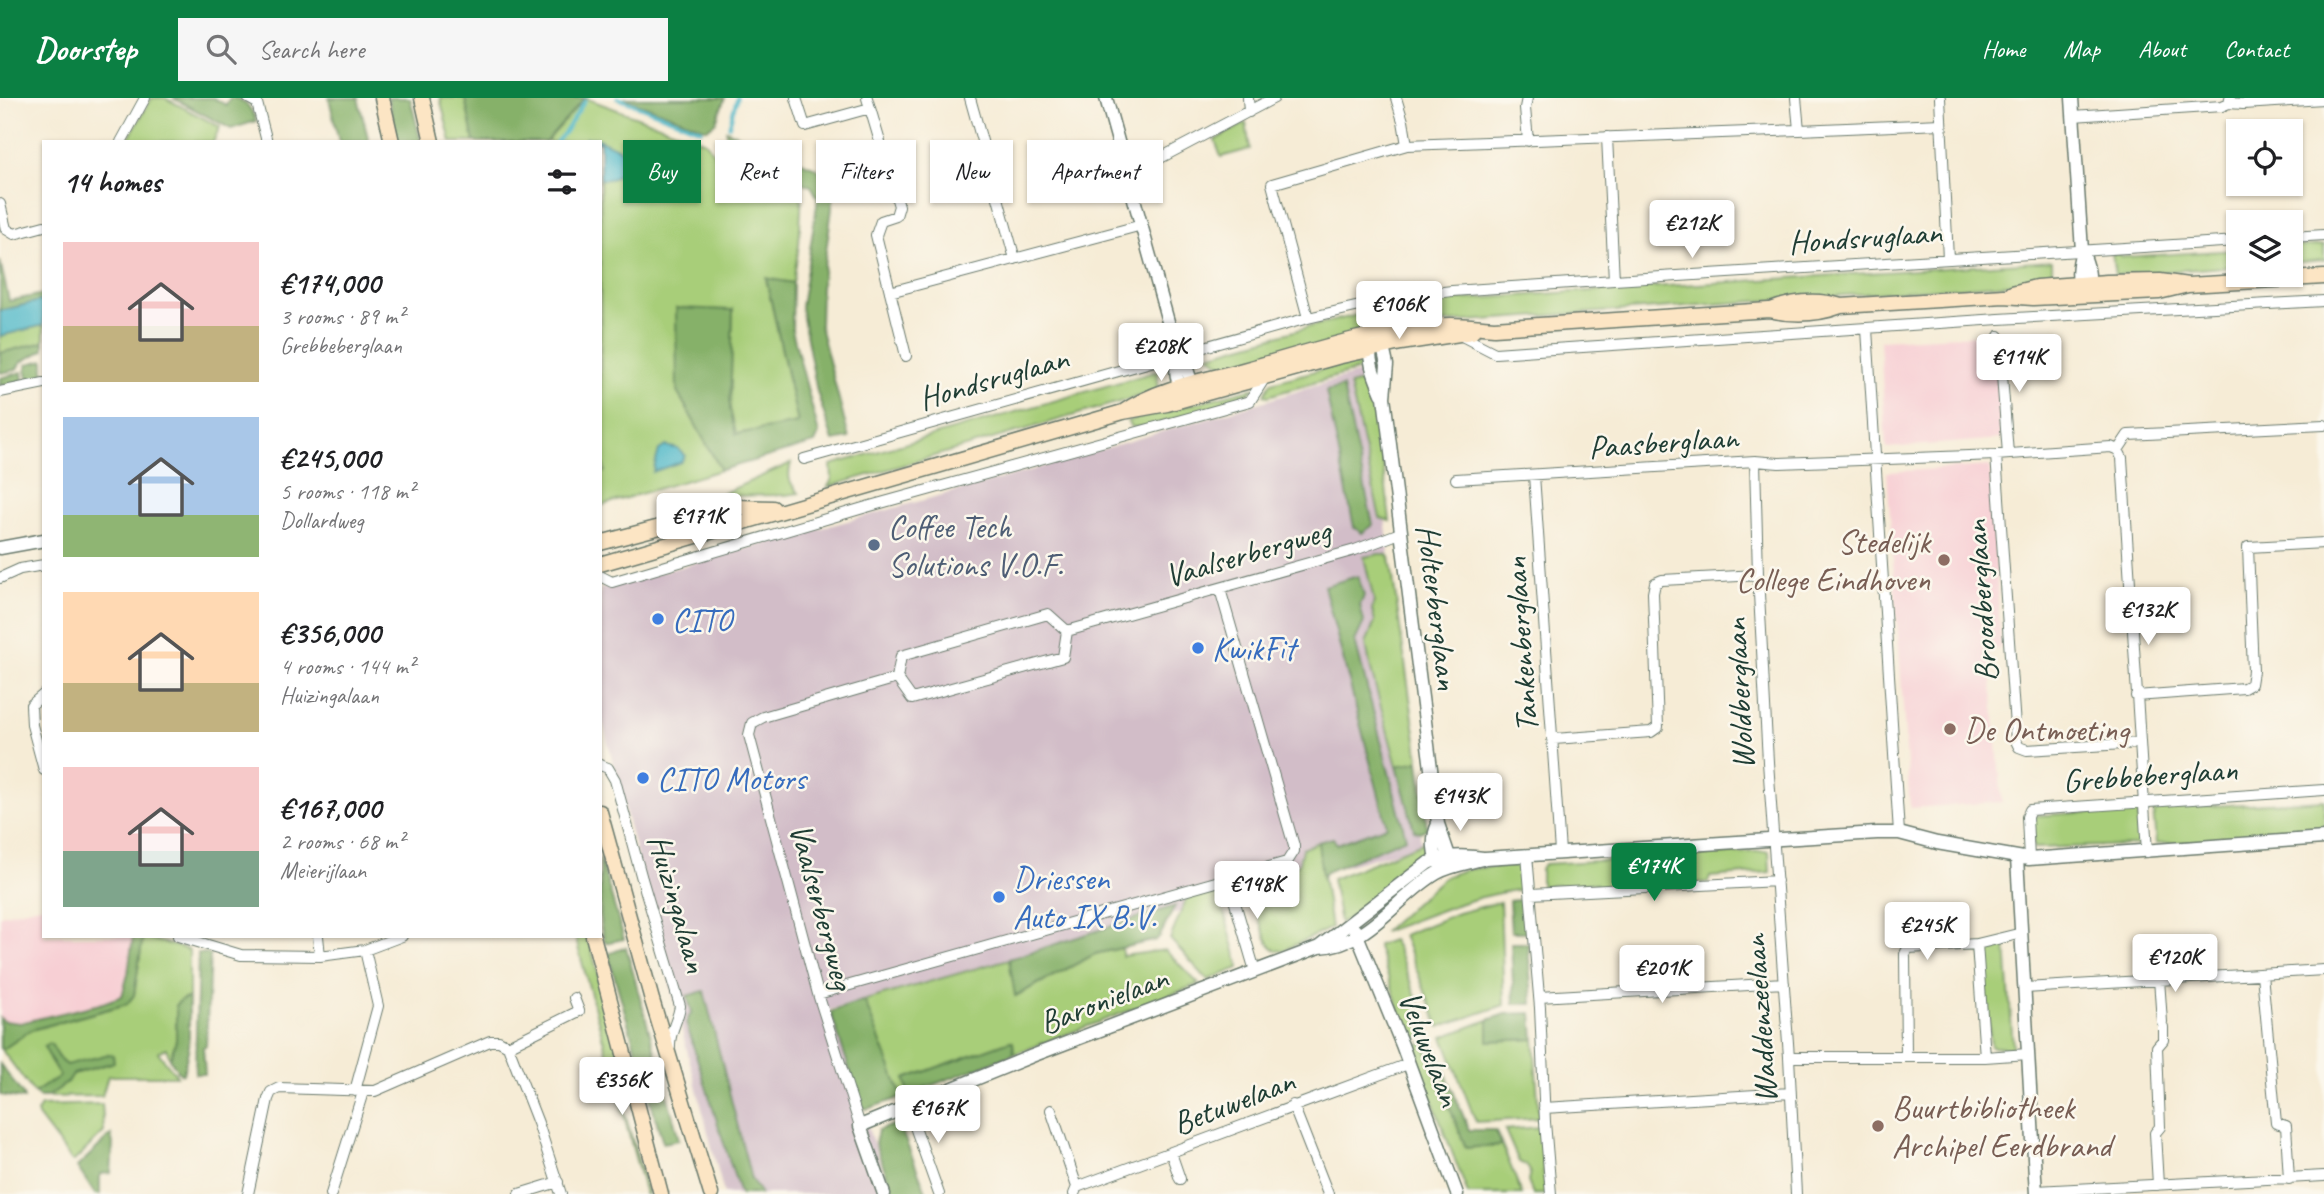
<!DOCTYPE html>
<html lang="en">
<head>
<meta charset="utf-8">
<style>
  :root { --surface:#fff; --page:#f6f6f6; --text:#202124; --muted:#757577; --accent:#0b8043 }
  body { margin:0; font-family:Caveat,sans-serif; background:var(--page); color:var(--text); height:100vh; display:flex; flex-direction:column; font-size:26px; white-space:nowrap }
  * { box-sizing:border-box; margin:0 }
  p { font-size:23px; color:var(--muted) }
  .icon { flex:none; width:38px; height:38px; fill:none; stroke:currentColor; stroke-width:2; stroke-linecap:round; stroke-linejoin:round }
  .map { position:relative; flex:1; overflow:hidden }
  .panel { position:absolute; left:42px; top:42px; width:560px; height:798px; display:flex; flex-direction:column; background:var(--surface); border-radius:0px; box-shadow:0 2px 5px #0004 }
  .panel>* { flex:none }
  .top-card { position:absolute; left:623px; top:42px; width:665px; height:63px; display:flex; gap:14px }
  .buttons { position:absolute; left:2226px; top:21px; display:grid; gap:14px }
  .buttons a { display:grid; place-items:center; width:77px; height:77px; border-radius:0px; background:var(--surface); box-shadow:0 2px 5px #0004; font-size:35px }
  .price { position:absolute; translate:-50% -60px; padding:0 16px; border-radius:7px; background:#fff; color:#222; font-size:23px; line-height:46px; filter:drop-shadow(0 2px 4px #0008) }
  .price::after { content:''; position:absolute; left:50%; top:42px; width:21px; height:16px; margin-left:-10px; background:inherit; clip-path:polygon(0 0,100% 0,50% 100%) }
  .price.active { background:var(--accent); color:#fff }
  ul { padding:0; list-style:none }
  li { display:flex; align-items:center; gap:21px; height:175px; padding:0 21px }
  li span { display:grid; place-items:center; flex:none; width:196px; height:140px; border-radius:0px; color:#555 }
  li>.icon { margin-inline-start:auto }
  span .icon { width:84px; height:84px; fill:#fffc; stroke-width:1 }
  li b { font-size:30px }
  h2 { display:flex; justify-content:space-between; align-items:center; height:84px; padding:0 21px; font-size:30px }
  .pill { padding:0 24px; border-radius:0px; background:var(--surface); box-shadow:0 2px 5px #0004; font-size:24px; line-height:63px }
  .pill.active { background:var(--accent); color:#fff }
  header { display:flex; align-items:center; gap:42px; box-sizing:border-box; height:98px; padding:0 35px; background:var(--accent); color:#fff }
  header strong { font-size:33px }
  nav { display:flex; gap:38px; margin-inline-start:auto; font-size:24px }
  .search { width:490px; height:63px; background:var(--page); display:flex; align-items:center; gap:18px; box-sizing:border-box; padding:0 24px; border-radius:0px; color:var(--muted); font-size:26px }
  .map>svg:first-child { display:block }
</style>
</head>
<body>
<header>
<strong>Doorstep</strong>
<div class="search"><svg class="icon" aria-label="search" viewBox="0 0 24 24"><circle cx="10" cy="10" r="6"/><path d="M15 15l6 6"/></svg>Search here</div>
<nav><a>Home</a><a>Map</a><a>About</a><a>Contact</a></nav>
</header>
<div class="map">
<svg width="2324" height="1096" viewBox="0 0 2324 1096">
  <rect width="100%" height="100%" fill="#fbf7ec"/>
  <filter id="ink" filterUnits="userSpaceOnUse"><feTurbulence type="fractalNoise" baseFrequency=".0143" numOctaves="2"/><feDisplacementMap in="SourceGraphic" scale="14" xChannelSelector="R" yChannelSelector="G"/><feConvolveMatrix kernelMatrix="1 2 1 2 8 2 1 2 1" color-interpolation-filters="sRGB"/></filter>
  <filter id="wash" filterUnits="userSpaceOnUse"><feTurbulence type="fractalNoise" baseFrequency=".00686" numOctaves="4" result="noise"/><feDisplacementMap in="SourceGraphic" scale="28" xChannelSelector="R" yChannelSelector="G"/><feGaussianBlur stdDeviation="1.57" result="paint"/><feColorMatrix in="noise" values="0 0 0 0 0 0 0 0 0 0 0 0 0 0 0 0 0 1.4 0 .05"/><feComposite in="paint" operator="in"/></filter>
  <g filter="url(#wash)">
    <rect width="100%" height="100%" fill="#f6ecd6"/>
    <path fill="#f7cfd4" d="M1996 236 2001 341 1886 350 1880 242Z
      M1990 368 2001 550 1989 552 2002 704 1910 710 1887 374Z
      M44 807V838H133L126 900 15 927 0 921V817Z"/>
    <path fill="#d2bdc8" d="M1369 272 1421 747 829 912 890 1096H724L600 614V491L1022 375Z"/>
    <path fill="#a8ce79" stroke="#648656" stroke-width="2" d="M152 0H165L220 29 213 44H126Z
      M440 0H465L474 44H451Z
      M585 0 706 44 716 59 723 64 802 94 799 147 793 185 766 181 798 325 736 336 730 311 733 212 677 293 721 372 600 408V376L605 373 600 359V44H546Z
      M1246 25 1250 51 1221 59 1215 42Z
      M2324 147V162L2291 165V149Z
      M2238 152V168L2115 177 2112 156H2119L2123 159Z
      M2052 163V183L1410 227 1407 205Z
      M1390 209 1396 230 1225 274 1222 267 1209 257 1312 228Z
      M44 227V244L0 255V238Z
      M1344 265H1352L1365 270 1268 298 1264 297 1271 285Z
      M1158 273 1157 293 828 389 832 381 831 367Z
      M1373 281 1390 423 1380 420 1350 287Z
      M1254 290 1243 302 1146 329H1131L1127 323Z
      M791 365C787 379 789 385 799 395L786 397 717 398Z
      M1379 456H1386L1390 459 1419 663 1397 668 1371 572 1366 545 1375 524 1372 512 1374 503 1364 459Z
      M2324 702V736L2156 746 2153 711Z
      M2137 711 2139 747 2035 750 2033 747 2031 718Z
      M1427 743C1425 769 1363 813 1340 825L1332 781Z
      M1318 744 1331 830 1282 853 1275 852 1269 846 1244 787 1245 784 1294 770 1299 765 1302 751Z
      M1769 753 1770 774 1710 779 1708 784 1597 791 1596 785 1541 788V771L1544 766Z
      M1524 767 1525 791C1475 796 1430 817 1383 834L1443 780C1468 767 1497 769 1524 767Z
      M1211 792 1219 795 1239 868V870L1208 882 1170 841 1187 799Z
      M1500 804 1504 907 1439 929 1403 837 1458 815Z
      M575 838H588L618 952 620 993 625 1016 648 1096H645Z
      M143 839 189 852V900L182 901 176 907V942L170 961 166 950 158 954 177 978H108L102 998 47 999 67 985 73 976 112 965H80L66 967 61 963 51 947 48 959 60 978 34 995 2 952 31 932 127 906 134 897Z
      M1392 842 1397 850 1430 934 1410 943 1378 849V847Z
      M2006 847 2013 950 1991 949 1981 849Z
      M1122 850V858L1165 852 1199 886 1014 956 1013 944 1010 943 905 981 909 996 902 999 865 905 862 903 1009 861 1016 898 1095 856Z
      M1488 922 1489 943 1534 941 1539 1020 1476 1024 1443 939Z
      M1424 945 1466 1050 1502 1047 1522 1096H1468L1412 949Z
      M102 1006 104 1034 73 1064 38 1018 37 1014 41 1008Z
      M1540 1029 1545 1096H1533L1528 1084 1530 1073 1526 1067 1519 1064 1505 1032Z"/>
    <path fill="#86b169" stroke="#52774e" stroke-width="2" d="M173 0H213L226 7 230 0C244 0 252 11 256 23L231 31Z
      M329 0H358L369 44H339Z
      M388 0H410L421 44H398Z
      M465 0H585L546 44H474Z
      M624 0H725L716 24 707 31Z
      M726 32 816 70 835 89 821 189 820 228 849 340 833 343 817 294 801 209 818 100 811 88 728 57Z
      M0 163 9 203 44 196V202L0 213Z
      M766 180 793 185 792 232 819 336 815 345 721 372 677 293 676 210 733 212 730 311 736 336 798 325Z
      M44 244V252L21 264 16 272 0 275V255Z
      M44 262V279L29 282 26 272 27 266Z
      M22 274 23 283 0 288V280Z
      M1343 289 1373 427 1362 435 1354 429 1326 293Z
      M1358 478 1364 498 1360 507 1364 524 1355 543 1406 740 1326 774 1322 779 1318 744 1333 740 1337 746 1387 728 1324 488Z
      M1419 663 1427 731 1420 734 1414 732 1397 668Z
      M600 760 624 841 605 845 600 826Z
      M1526 801 1528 834H1511L1509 803Z
      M1175 808 1160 838 1156 842 1095 856 1015 898 1009 861Z
      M133 838 143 839 134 897 127 906 31 932 2 952 0 950V920L4 923 20 925 100 906 122 898 128 876Z
      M1511 845H1528L1532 906H1514Z
      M626 849 674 1022 679 1042 663 1045 608 856Z
      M198 855 210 856 206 948 203 949 205 976H195Z
      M704 893 751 1081 761 1096H740L686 925 692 913 687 898Z
      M189 900V948L183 976 179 975 170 961 176 942V907L182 901Z
      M862 903 865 904 902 999 867 1011 862 1009 831 915 832 913Z
      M1532 915 1534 941 1488 943V922L1505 916Z
      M1432 942 1469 1032H1493L1496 1033 1502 1047 1466 1050 1424 945Z
      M1010 943 1013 944 1014 956 909 996 905 981Z
      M48 946H51L61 963 66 967 109 956 113 957 114 964 73 976 67 985 47 999H39L34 995 60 978 44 949Z
      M0 966 23 997 24 1001 0 997Z
      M894 1027 903 1036 927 1096H894L875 1046 878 1032Z
      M111 1037 113 1046 111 1075 100 1076V1096H95L77 1069Z"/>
    <path fill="#4ab6c7" stroke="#347a7e" stroke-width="2" d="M586 40H596L630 56C626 71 618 84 600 81V44H583Z
      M44 202V227L0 238V213Z
      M666 348 678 351 685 358 681 364 653 374 659 352Z"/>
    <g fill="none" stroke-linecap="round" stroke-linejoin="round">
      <path stroke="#4ab6c7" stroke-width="3.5" d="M617 0 701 32
        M729 28 737 0
        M556 44 565 34 585 3"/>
    </g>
  </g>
  <g filter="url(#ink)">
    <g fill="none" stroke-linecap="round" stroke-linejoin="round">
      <g stroke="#6a7a6d" stroke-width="12">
        <path id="minor" d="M248 0 257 5 267 44
          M796 0 805 28 870 10
          M867 0 899 108 896 118 881 123 876 137 906 258
          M970 0 1015 161
          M1248 0 1249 14
          M1396 0 1403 23 1407 47
          M1527 0 1525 10 1528 43
          M1940 0 1948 161
          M2229 5 2243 6 2324 1
          M2073 18 2222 8 2229 5 2230 0
          M1799 32 1941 26
          M1607 39 1614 182
          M121 44 145 0
          M1128 77 1274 0
          M0 106 6 131 14 136 44 128
          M2291 139 2324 137
          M890 194 1142 127
          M1308 220 1272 86 1407 47 1799 32 1796 0
          M1867 231 1899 735
          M1460 237 1495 255 1999 221 2324 203
          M1999 238 2008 356
          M0 294 44 285
          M2118 352 2122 360 2147 754
          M1996 357 2016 643 2019 649 2027 652 2140 645
          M804 361 1308 220 1394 200 1452 193 1614 182 2238 143
          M1755 363 1758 477 1768 664 1789 959 1796 1096
          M1534 377 1560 754
          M1456 381 1755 363 1779 365 1996 357 2111 349 2118 352 2128 337 2324 327
          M600 478 612 484 870 408 1250 303 1266 278
          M0 480 20 471 44 467
          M897 580 901 558 1048 516 1067 533 1355 452 1400 435
          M44 596 31 607 32 627 44 672
          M2136 598 2244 590 2251 586 2253 573 2248 449 2324 445
          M1554 641 1651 634 1658 629 1653 495 1655 485 1662 482 1758 477
          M600 667 608 670 615 682 642 781 680 908C678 923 669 934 670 949
          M1527 757 1540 910 1545 1024 1551 1096
          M2029 761 2027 719 2030 712 2324 692
          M1228 781 1255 873
          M1531 796 1777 783
          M178 838 241 857 320 858 365 852 402 838
          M318 838 320 858
          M1977 846 1985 959
          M2262 876 2276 1025 2286 1028 2287 1044
          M2159 881 2162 924
          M2025 890 2324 872
          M818 896 1287 764 1294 753V748L1220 491
          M1539 899 1784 885
          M508 948 579 913 574 900
          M1906 957 1905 856 1908 850 1977 846 2022 835
          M1789 959H1985L2028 956
          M355 993 378 908 365 852
          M1293 1007 1328 1096
          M908 1009 939 1096
          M1544 1010 1790 995
          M1051 1012 1077 1089 1074 1096
          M860 1028 818 896 749 637 752 625 763 619 897 580 912 601 1063 559 1067 533
          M2287 1048 2289 1081
          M1171 1055 1180 1081
          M2158 1087 2155 1035 2160 1029 2157 949 2163 942V929
          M1077 1089 1408 966
          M2036 1093 2324 1078
          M248 1096 268 1001 271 994 279 990 375 993 490 943H499L508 948 538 1025 561 1096
          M331 1096 363 994
          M519 1096 558 1084"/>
      </g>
      <g stroke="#6a7a6d" stroke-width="15">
        <path id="tertiary" d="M1106 0 1177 256C1176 270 1174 284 1185 295
          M2072 0 2082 153C2087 165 2092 178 2087 191
          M2082 153C2078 167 2076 180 2082 195
          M1371 243C1367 262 1375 279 1382 296
          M1378 243 1383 249 1387 267 1384 299 1438 726 1449 758 1446 766
          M1177 256C1186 268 1193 279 1190 294
          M0 450 44 442
          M1438 726C1432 739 1432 757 1441 768
          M2017 760 2036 1096
          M1355 832 1402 947 1457 1096
          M1319 849C1371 846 1396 799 1437 775 1451 767 1470 765 1485 760L1877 735H1899L1937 745 2029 761 2324 740
          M884 1096 860 1028 1032 958 1319 849 1428 765C1447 757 1462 757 1483 760"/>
      </g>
      <g stroke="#6a7a6d" stroke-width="17">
        <path id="secondary" d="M382 0 392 44
          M422 0 432 44
          M2012 195 2036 189 2107 184 2160 183 2188 187 2324 179
          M1771 212C1794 203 1817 201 1841 208
          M1123 314C1157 290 1202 283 1243 272 1307 255 1385 227 1451 227 1465 227 1480 229 1494 230L1769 212C1795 218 1817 217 1841 208L2004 198 2033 200 2159 194 2188 187
          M600 445 735 409 773 410
          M600 466 1123 314 1167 306 1337 259 1401 245 1472 234
          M600 714 652 902 711 1096
          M593 838 661 1096"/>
      </g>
      <use href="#minor" stroke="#fff" stroke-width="10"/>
      <use href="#tertiary" stroke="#fff" stroke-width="12"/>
      <use href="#secondary" stroke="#fce5c4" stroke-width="14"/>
    </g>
  </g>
  <circle fill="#5c6f8a" stroke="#fbf7ec" stroke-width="2.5" cx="874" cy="447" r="7"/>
  <g fill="#8d6e63" stroke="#fbf7ec" stroke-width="2.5">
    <circle cx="1944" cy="462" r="7"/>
    <circle cx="1950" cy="631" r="7"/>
    <circle cx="1878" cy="1028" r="7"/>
  </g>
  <g fill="#3f7fe0" stroke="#fbf7ec" stroke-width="2.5">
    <circle cx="658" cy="521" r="7"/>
    <circle cx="1198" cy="550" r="7"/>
    <circle cx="643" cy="680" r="7"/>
    <circle cx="999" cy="799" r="7"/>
  </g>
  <g text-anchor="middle" stroke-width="5" stroke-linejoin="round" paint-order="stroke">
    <g font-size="33" fill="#1f3d34" stroke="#fbf7ec">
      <text transform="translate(1865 138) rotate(-4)" y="12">Hondsruglaan</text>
      <text transform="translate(993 279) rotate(-16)" y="12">Hondsruglaan</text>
      <text transform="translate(1663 343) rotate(-4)" y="12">Paasberglaan</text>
      <text transform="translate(1247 454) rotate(-16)" y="12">Vaalserbergweg</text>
      <text transform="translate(1980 503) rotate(-94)" y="12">Broodberglaan</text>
      <text transform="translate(1439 509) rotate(83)" y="12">Holterberglaan</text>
      <text transform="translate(1520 547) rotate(-94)" y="12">Tankenberglaan</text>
      <text transform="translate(1738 596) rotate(-93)" y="12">Woldberglaan</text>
      <text transform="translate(2150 676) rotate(-4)" y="12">Grebbeberglaan</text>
      <text transform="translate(679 805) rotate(74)" y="12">Huizingalaan</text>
      <text transform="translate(823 808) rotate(75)" y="12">Vaalserbergweg</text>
      <text transform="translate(1103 901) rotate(-21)" y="12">Baronielaan</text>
      <text transform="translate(1759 921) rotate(-94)" y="12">Waddenzeelaan</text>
      <text transform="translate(1431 950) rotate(69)" y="12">Veluwelaan</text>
      <text transform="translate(1233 1003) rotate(-21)" y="12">Betuwelaan</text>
    </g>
    <g font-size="33" fill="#4e5e75" stroke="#fbf7ec" text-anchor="start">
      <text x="888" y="440">Coffee Tech<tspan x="888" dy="38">Solutions V.O.F.</tspan></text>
    </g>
    <g font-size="33" fill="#785e54" stroke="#fbf7ec" text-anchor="start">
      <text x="1930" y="455" text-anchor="end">Stedelijk<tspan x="1930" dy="38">College Eindhoven</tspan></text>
      <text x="1964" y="643">De Ontmoeting</text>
      <text x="1892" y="1021">Buurtbibliotheek<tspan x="1892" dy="38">Archipel Eerdbrand</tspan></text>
    </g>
    <g font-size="33" fill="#366cbe" stroke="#fbf7ec" text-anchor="start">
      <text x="672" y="533">CITO</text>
      <text x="1212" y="562">KwikFit</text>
      <text x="657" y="692">CITO Motors</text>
      <text x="1013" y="792">Driessen<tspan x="1013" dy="38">Auto IX B.V.</tspan></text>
    </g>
  </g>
</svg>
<div class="buttons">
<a><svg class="icon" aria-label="locate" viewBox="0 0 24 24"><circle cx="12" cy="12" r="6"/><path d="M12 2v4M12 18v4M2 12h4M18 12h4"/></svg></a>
<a><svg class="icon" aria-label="layers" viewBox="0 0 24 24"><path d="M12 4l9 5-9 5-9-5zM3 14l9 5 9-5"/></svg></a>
</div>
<b class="price" style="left:1692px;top:162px">€212K</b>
<b class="price" style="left:1399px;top:243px">€106K</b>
<b class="price" style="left:1161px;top:285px">€208K</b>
<b class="price" style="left:2019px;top:296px">€114K</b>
<b class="price" style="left:699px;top:455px">€171K</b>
<b class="price" style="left:2148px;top:549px">€132K</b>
<b class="price" style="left:1460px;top:735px">€143K</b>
<b class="price active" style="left:1654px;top:805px">€174K</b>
<b class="price" style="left:1257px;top:823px">€148K</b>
<b class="price" style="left:1927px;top:864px">€245K</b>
<b class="price" style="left:2175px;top:896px">€120K</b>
<b class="price" style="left:1662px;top:907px">€201K</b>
<b class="price" style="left:622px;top:1019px">€356K</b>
<b class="price" style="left:938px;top:1047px">€167K</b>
<div class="top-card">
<a class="pill active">Buy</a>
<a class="pill">Rent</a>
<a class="pill">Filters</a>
<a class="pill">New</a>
<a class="pill">Apartment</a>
</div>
<section class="panel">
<h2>14 homes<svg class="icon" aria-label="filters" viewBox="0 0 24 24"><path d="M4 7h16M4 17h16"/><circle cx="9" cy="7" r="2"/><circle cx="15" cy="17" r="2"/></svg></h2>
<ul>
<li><span style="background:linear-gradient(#f6c9c9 60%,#c2b280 0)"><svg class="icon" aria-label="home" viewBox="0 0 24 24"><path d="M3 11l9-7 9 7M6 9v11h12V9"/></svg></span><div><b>€174,000</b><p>3 rooms · 89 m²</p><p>Grebbeberglaan</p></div></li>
<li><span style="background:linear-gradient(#a9c7e8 70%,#8fb573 0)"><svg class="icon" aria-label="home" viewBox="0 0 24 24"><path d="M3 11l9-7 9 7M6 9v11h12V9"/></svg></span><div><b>€245,000</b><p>5 rooms · 118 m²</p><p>Dollardweg</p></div></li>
<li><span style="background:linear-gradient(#ffd9b3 65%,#c2b280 0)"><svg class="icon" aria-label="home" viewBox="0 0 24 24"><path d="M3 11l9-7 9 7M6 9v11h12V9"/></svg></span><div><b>€356,000</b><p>4 rooms · 144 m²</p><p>Huizingalaan</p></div></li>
<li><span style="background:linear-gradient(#f6c9c9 60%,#7fa58c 0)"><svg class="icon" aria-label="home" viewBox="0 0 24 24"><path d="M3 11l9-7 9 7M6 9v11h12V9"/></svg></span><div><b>€167,000</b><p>2 rooms · 68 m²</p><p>Meierijlaan</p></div></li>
</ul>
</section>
</div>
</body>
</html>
